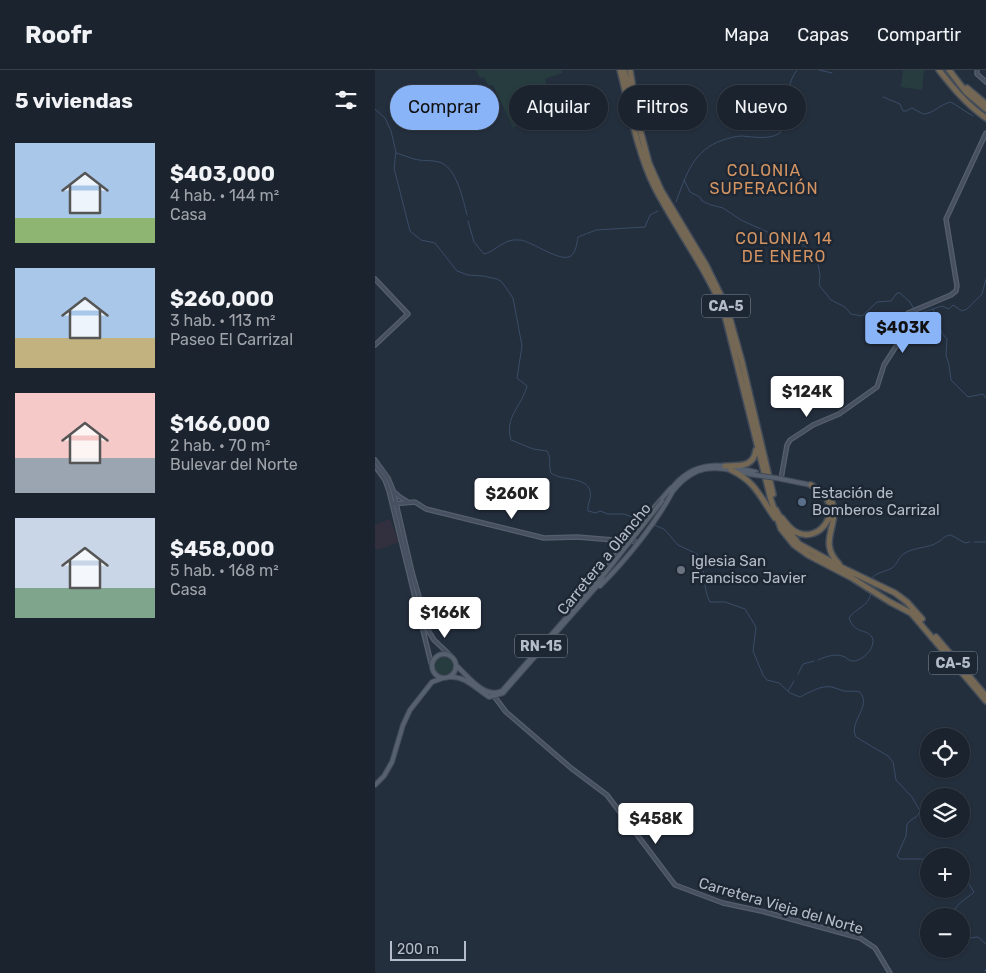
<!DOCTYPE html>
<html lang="es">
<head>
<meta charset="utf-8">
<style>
  :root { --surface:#1b232e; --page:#282f3a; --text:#f1f3f6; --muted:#a0a4aa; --line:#39404a; --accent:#8ab4f8 }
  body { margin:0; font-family:Rubik,sans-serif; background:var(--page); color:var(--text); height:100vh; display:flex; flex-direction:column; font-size:19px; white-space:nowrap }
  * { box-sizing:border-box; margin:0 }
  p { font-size:16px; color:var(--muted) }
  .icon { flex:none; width:28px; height:28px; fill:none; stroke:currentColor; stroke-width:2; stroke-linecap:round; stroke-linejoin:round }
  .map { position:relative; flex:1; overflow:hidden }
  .panel { display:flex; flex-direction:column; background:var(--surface); width:375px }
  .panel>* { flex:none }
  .banner { position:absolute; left:15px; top:15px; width:475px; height:45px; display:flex; gap:10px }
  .controls { position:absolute; left:545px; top:658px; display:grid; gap:10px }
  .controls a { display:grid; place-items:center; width:50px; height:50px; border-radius:50%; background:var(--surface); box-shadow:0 1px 4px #0004,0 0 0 1px var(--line); font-size:25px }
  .scale { position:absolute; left:15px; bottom:12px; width:76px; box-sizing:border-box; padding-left:5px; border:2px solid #b4bcc9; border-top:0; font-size:14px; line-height:18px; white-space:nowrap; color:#b4bcc9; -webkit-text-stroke:4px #1d2633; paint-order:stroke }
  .price { position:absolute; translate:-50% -42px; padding:0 11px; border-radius:5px; background:#fff; color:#222; font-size:16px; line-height:32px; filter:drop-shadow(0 1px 2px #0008) }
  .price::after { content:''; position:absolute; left:50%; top:30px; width:15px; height:11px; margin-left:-8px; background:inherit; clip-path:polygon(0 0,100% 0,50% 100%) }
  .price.selected { background:var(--accent); color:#111 }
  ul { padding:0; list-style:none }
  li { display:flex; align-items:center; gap:15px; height:125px; padding:0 15px }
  li span { display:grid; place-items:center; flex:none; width:140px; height:100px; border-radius:0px; color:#555 }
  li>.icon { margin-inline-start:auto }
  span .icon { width:60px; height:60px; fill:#fffc; stroke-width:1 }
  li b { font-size:21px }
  h2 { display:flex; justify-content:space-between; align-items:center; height:60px; padding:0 15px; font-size:21px }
  .tag { padding:0 18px; border-radius:22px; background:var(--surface); box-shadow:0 1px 4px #0004,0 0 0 1px var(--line); font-size:18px; line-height:45px }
  .tag.selected { background:var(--accent); color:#111 }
  header { display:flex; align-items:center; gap:30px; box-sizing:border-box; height:70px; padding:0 25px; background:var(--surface); border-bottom:1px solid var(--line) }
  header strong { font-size:24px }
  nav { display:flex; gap:28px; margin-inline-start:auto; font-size:18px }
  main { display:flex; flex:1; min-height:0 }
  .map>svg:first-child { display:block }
</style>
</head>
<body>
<header>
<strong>Roofr</strong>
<nav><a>Mapa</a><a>Capas</a><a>Compartir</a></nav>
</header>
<main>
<section class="panel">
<h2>5 viviendas<svg class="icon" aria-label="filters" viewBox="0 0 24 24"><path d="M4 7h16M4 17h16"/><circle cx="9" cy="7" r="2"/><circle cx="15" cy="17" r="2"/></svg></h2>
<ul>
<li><span style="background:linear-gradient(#a9c7e8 75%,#8fb573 0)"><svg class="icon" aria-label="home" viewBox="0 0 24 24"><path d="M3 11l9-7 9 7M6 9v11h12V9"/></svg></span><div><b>$403,000</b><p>4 hab. · 144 m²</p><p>Casa</p></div></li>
<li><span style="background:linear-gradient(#a9c7e8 70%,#c2b280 0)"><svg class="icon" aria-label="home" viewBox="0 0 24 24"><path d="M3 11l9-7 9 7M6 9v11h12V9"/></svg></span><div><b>$260,000</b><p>3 hab. · 113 m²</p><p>Paseo El Carrizal</p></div></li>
<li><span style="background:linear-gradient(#f6c9c9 65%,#9aa5b1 0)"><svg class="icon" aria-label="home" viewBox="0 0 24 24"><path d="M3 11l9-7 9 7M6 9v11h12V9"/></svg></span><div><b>$166,000</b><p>2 hab. · 70 m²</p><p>Bulevar del Norte</p></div></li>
<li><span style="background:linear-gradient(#c9d6e8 70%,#7fa58c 0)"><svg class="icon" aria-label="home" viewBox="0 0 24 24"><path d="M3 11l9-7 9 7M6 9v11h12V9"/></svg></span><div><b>$458,000</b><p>5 hab. · 168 m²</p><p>Casa</p></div></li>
</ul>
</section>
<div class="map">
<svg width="611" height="903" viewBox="0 0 611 903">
  <rect width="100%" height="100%" fill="#242f3e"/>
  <path fill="#32303f" d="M15 449 24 472 3 480 0 477V455Z"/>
  <path fill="#263c3f" d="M101 0H187V3L170 9 177 33 160 39 161 45 138 58 118 15 113 16 109 7 105 8Z
    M528 0H549L547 20 526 17Z
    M59 596a10 10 0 1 1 20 0a10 10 0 1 1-20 0Z"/>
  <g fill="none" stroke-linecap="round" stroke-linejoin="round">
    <path stroke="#394c67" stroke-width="1" d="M444 0 457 3
      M508 27 525 34 528 41H531L537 38 548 44
      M0 39 10 48 16 61 21 82 19 98 35 161 46 170 60 173 82 201 93 205 108 206 122 209 127 212 138 228 147 276 142 308 152 316C147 336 129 347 136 370L158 379 172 381C177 389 173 394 176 403 186 411 211 406 215 421 217 428 212 434 213 441L221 443 225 441 233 444H249L265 450
      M549 44C560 43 565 34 576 32L598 46
      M21 83C29 85 36 89 44 90 50 91 57 90 64 92 81 96 88 129 92 145
      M309 110 315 122 325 127 327 131 336 135 348 138 366 150 399 165H411L430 176 435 181 443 194 445 206 444 215 456 230 470 237 476 244 487 246 502 232 516 231 522 223H525L535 232 542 244 567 236 574 239 578 235 587 241 592 239 607 224 611 209
      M301 132C311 105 318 80 348 70 354 68 361 66 367 66 380 67 394 70 405 63L408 57 405 38C416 26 411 14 422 0
      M93 151 99 172 109 184C122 181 128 168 145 170 157 171 188 195 197 185 201 181 202 173 203 167L221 160 270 157 275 145 283 141
      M558 239 567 263 572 269 571 285 574 295 576 310 593 327 608 324 611 328
      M279 455 289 459 303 475 322 484C332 499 327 518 335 532H350L370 539 381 557 378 581 388 605 392 610 404 613 415 623 425 627C435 622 446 615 457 617 461 618 465 620 469 621 475 622 479 620 485 622 497 638 473 651 481 667L513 686 518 692 521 710 537 727 545 741 542 746 535 751 532 754 531 766 522 786 525 789H554
      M599 472H611
      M496 509C501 502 510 502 517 498 523 494 523 487 530 483 540 477 555 478 563 472 570 468 568 466 576 465L590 473 595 472
      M443 590C452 586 461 583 470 587 471 588 475 591 477 591 487 592 502 577 497 567 491 558 480 565 474 548 480 538 494 537 496 523
      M423 604 428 594 439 591
      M413 621 419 611
      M566 786 574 784 582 786
      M577 846C579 835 591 829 599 822L592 811 586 793
      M586 866 592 868 603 867 611 874
      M610 901 611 899"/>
    <g stroke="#565f6c" stroke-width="5.5">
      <path id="secondary" d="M602 0V4L611 12
        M0 209 33 244 0 275
        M0 390 13 408 18 420 37 502 54 562 59 570 75 585
        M0 396 10 410 14 421 57 597
        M406 409 412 375 415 370 426 363 438 355 464 344 502 317 509 295 531 261 533 243 576 225 581 221 582 216 571 149 611 63
        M18 421 25 427 33 432
        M17 434 40 432 51 439 169 468 202 467 263 472
        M119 626 131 642 196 698 232 725 300 815 348 833 390 842 485 868 500 878 515 903"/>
    </g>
    <g stroke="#414a57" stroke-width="6">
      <path id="primary" d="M401 408 436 415
        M296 419C320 388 346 394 381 402
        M298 421C324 389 345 398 380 405
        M217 514 246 478V472L242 470 254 466 296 418
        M225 516C251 490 282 452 299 419
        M57 596a12 12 0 1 1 24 0a12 12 0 1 1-24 0Z
        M82 596C93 607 110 629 127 621L227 507
        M75 607C91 606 101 619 114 627L128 623 229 508
        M0 715 9 706 17 692 28 655 35 640 57 612 68 608"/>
    </g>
    <g stroke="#434c59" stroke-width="8">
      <path id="highway" d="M245 0C255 39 262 82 280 118 302 160 331 198 349 242L396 430 406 459 419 475 433 485 477 508 515 532 536 543 611 631
        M249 0 274 93 286 120 331 195 352 238 367 292 398 424
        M255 0 261 37
        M564 0C578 18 592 35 611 48
        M574 0 591 22 611 39
        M592 18 611 34
        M350 396C365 395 378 398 381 380
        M356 400C381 412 385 427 400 448
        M456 429C467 455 441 470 464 494
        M401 440 409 455 424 474 468 498 520 523 532 532 547 549
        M407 448C411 453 415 459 421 462 442 473 464 447 451 427 447 422 442 419 436 415
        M561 567 611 626"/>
    </g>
    <use href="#secondary" stroke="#465061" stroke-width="3"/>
    <use href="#primary" stroke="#56606e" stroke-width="4"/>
    <use href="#highway" stroke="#746855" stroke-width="5"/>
    <g stroke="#414a57" stroke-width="6" stroke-linecap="butt">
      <path id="primary-bridge" d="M380 405 401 408
        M227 507 287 431"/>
    </g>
    <use href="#primary-bridge" stroke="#56606e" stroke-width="4"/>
  </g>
  <circle fill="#5c6f8a" stroke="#1d2633" stroke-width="2" cx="427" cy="432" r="5"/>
  <circle fill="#6b7280" stroke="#1d2633" stroke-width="2" cx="306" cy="500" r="5"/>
  <g text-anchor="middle" stroke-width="5" stroke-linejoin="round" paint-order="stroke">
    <g fill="#1d2633" stroke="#878f9c" stroke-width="1">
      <rect x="327" y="224.5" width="48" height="23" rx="4"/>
      <rect x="140" y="564.5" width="52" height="23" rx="4"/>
      <rect x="554" y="581.5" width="48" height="23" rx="4"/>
    </g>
    <g font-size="14" font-weight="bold" fill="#b4bcc9">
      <text x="351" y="241">CA-5</text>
      <text x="166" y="581">RN-15</text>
      <text x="578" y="598">CA-5</text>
    </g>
    <g font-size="15" fill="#b4bcc9" stroke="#1d2633" text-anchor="start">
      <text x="437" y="428">Estación de<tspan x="437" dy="17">Bomberos Carrizal</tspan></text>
      <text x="316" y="496">Iglesia San<tspan x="316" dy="17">Francisco Javier</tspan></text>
    </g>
    <g font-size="15" fill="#b4bcc9" stroke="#1d2633">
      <text transform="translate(229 489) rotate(-51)" y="5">Carretera a Olancho</text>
      <text transform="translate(406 836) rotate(16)" y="5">Carretera Vieja del Norte</text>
    </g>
    <g font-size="16" letter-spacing="1" fill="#d59563" stroke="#1d2633">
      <text x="389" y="106">COLONIA<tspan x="389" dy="18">SUPERACIÓN</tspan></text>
      <text x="409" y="174">COLONIA 14<tspan x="409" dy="18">DE ENERO</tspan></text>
    </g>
  </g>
</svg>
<div class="controls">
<a><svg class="icon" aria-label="locate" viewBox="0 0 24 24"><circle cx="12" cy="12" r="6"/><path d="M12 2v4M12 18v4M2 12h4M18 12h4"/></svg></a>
<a><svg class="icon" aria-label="layers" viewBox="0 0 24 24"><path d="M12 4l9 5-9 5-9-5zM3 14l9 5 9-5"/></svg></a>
<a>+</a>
<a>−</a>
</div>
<div class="scale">200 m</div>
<b class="price selected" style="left:528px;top:284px">$403K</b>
<b class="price" style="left:432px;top:348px">$124K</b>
<b class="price" style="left:137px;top:450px">$260K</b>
<b class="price" style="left:70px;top:569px">$166K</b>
<b class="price" style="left:281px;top:775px">$458K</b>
<div class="banner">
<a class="tag selected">Comprar</a>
<a class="tag">Alquilar</a>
<a class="tag">Filtros</a>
<a class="tag">Nuevo</a>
</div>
</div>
</main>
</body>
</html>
